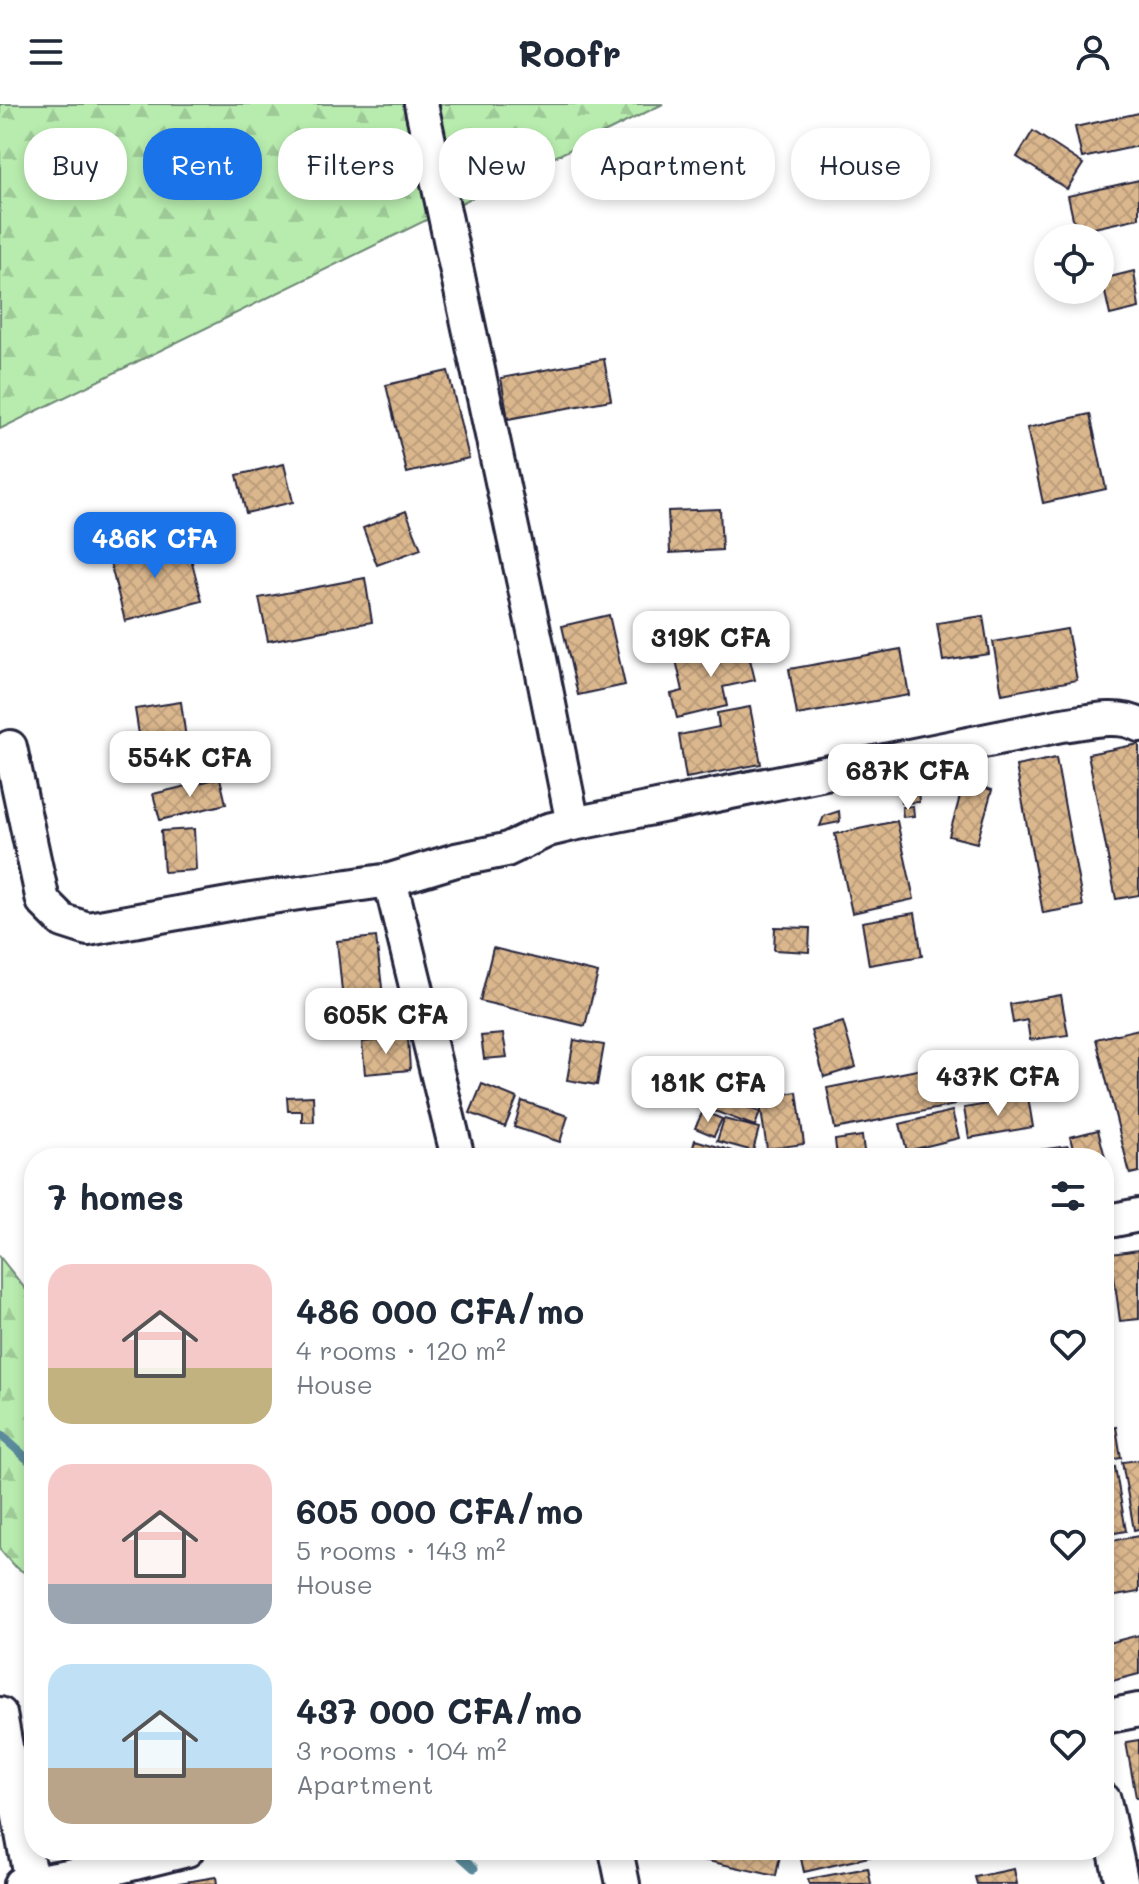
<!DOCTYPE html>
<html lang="en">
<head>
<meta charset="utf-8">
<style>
  :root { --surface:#fff; --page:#f6f6f7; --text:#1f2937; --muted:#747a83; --accent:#1a73e8 }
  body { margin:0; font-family:Mali,sans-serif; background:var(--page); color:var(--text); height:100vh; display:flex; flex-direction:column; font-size:30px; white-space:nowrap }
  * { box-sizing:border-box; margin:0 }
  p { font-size:26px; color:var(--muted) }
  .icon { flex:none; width:44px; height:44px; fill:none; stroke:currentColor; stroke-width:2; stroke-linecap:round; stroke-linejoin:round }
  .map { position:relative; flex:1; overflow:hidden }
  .drawer { position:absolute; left:24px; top:1044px; width:1090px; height:712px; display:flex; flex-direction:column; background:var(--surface); border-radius:32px; box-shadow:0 4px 12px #0003 }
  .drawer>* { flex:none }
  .banner { position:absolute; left:24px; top:24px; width:1092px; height:72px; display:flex; gap:16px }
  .controls { position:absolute; left:1034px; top:120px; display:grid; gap:16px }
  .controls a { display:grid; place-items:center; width:80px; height:80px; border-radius:50%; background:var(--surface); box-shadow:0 4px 12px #0003; font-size:40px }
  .price { position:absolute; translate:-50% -68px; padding:0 18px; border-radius:16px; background:#fff; color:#222; font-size:26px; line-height:52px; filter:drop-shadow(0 2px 4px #0008) }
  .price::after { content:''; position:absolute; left:50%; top:48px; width:24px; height:18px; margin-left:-12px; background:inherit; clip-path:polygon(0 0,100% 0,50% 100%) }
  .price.current { background:var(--accent); color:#fff }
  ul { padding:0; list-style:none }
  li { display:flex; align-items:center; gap:24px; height:200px; padding:0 24px }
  li span { display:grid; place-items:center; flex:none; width:224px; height:160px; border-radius:24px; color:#555 }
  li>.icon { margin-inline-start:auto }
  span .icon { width:96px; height:96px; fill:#fffc; stroke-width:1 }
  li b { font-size:34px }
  h2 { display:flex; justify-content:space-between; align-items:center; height:96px; padding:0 24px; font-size:34px }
  .tag { padding:0 28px; border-radius:32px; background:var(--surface); box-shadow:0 4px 12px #0003; font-size:28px; line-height:72px }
  .tag.current { background:var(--accent); color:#fff }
  header { display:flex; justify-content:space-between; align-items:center; height:104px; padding:0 24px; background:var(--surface); font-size:36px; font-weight:800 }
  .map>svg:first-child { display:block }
</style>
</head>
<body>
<header><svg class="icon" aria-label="menu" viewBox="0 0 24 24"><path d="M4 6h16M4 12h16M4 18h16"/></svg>Roofr<svg class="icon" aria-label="person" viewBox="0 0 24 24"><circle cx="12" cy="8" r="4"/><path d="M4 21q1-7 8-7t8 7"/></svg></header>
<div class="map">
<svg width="1139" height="1780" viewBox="0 0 1139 1780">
  <defs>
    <pattern id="forest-firs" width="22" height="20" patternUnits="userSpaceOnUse" patternTransform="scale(2)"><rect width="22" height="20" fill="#b8ecae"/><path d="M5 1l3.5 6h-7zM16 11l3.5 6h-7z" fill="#9eca97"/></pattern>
    <pattern id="building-cross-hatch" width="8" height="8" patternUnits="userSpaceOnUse" patternTransform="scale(2)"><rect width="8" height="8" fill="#dbb78d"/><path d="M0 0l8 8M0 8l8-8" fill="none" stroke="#bc9d7b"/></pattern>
  </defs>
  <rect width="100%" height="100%" fill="#fff"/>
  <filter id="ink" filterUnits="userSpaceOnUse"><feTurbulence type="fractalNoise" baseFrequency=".0125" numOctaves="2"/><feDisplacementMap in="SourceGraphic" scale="16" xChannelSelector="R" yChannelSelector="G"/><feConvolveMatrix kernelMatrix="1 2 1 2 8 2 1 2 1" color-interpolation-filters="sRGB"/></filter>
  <g filter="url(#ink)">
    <path fill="url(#forest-firs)" stroke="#6d8774" stroke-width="2" d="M0 0H663L0 325Z
      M0 1153 34 1196V1475L13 1461 0 1446Z"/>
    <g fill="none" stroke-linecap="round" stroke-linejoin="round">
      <path stroke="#5a8a9b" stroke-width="9" d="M0 1330 34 1361
        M454 1746 474 1764"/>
    </g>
    <path fill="url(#building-cross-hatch)" stroke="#22223b" stroke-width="2" d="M1139 9V42L1082 54 1075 23Z
      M1033 27 1083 60 1067 85 1017 53Z
      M1139 76V114L1076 128 1068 92Z
      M1134 167 1139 204 1110 211 1102 175Z
      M604 255 611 296 508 315 501 274Z
      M448 267 469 354 407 369 386 281Z
      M1090 310 1106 385 1043 399 1027 324Z
      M284 360 293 398 246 409 237 371Z
      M720 405 722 446 670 449 668 407Z
      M406 407 421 445 377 461 363 424Z
      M186 435 202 497 125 517 109 454Z
      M365 474 372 518 268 537 259 494Z
      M609 511 625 581 578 591 562 522Z
      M983 512 989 550 943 557 937 519Z
      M1067 525 1077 576 1002 590 993 538Z
      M746 539 755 576 723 583 727 602 677 614 671 590 683 587 676 556Z
      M901 545 909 591 797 611 789 565Z
      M181 598 187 642 142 649 135 605Z
      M750 603 761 660 686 674 679 631 719 623 717 609Z
      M1139 640V791L1116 795 1088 650Z
      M1056 654 1083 802 1043 809 1016 662Z
      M220 674 226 700 160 716 153 690Z
      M964 678 992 686 977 739 949 732Z
      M918 686 919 698 901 699 900 687Z
      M913 702 914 712 903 713 902 703Z
      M839 707 840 718 820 722 824 712Z
      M897 717 914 795 852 809 835 730Z
      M194 725 196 766 164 768 161 727Z
      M915 809 922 852 869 861 862 818Z
      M775 823 810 824 809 848 774 846Z
      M376 833 383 892 343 897 337 837Z
      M493 844 598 869 585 922 480 897Z
      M1061 891 1068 931 1030 936 1027 916 1013 919 1010 900Z
      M843 918 856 963 824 973 811 927Z
      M1139 925V1068L1130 1070 1096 935Z
      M503 930 507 953 484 955 481 932Z
      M408 934 410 966 365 970 362 938Z
      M574 936 604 941 597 981 567 976Z
      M947 960 955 1001 835 1025 827 984Z
      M482 980 517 994 505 1023 470 1009Z
      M797 988 804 1040 767 1045 759 994Z
      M711 990 760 1008 755 1022 706 1004Z
      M313 992 314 1018H302V1007H288L287 993Z
      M1028 993 1033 1023 969 1034 964 1004Z
      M522 997 568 1012 560 1038 514 1023Z
      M703 1007 722 1015 714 1032 695 1024Z
      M952 1007 959 1034 907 1047 900 1020Z
      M724 1015 759 1024 753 1047 717 1037Z
      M1098 1026 1108 1065 1104 1066V1054H1075L1070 1033Z
      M862 1032 865 1054H837L835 1036Z
      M695 1036 732 1047 730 1054H690Z
      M1068 1042 1070 1054H1039L1038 1046Z
      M1139 1146V1215L1120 1217 1111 1150Z
      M1116 1323 1121 1354 1104 1357V1325Z
      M1139 1356V1425L1134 1426 1122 1358Z
      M1115 1363 1126 1427 1104 1431V1365Z
      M1139 1432V1488L1104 1494V1438Z
      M1139 1531V1570L1112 1577 1104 1540Z
      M1139 1636V1693H1136L1126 1638Z
      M696 1746H781L776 1772 694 1754Z
      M799 1746H871L873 1752 804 1768Z
      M1139 1756V1780H1138L1134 1757Z
      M868 1764 871 1780H809L808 1775Z
      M1014 1765 1017 1780H977L975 1773Z
      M216 1773 217 1780H173Z"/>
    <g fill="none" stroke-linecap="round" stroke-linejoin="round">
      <g stroke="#22223b" stroke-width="38">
        <path id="street" d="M10 643 43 797 63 817 88 825 251 796 390 776 456 756 506 746 548 726 573 720 539 550 421 0
          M573 720 1062 621C1085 618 1119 609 1139 621
          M390 776 458 1054
          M1104 1118 1139 1111
          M0 1610 31 1778
          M1104 1613 1139 1606
          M1104 1696 1122 1780
          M616 1746 623 1780
          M20 1780 115 1764 187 1746"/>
      </g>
      <use href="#street" stroke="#fff" stroke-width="32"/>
    </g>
  </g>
</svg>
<div class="controls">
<a><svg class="icon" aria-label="locate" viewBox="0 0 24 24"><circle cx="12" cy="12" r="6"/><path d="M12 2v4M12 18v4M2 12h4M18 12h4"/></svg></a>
</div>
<b class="price current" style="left:155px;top:476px">486K CFA</b>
<b class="price" style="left:711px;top:575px">319K CFA</b>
<b class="price" style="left:190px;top:695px">554K CFA</b>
<b class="price" style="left:908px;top:708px">687K CFA</b>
<b class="price" style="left:386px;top:952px">605K CFA</b>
<b class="price" style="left:998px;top:1014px">437K CFA</b>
<b class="price" style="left:708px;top:1020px">181K CFA</b>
<div class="banner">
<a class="tag">Buy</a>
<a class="tag current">Rent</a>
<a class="tag">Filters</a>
<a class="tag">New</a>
<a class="tag">Apartment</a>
<a class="tag">House</a>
</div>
<section class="drawer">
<h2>7 homes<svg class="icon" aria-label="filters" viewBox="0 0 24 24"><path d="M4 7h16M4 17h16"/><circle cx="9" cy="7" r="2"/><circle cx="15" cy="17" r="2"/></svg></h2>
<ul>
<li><span style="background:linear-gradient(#f6c9c9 65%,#c2b280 0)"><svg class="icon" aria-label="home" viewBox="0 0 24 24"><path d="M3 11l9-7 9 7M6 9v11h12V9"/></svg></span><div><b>486 000 CFA/mo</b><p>4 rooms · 120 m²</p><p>House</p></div><svg class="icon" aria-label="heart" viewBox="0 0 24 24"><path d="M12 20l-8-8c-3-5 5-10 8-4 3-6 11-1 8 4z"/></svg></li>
<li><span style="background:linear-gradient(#f6c9c9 75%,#9aa5b1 0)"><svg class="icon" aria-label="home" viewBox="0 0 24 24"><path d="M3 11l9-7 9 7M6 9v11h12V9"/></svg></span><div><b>605 000 CFA/mo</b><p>5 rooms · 143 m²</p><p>House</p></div><svg class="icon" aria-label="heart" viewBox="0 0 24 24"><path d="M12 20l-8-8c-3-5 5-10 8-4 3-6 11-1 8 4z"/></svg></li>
<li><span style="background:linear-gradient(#bfe0f5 65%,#b9a48a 0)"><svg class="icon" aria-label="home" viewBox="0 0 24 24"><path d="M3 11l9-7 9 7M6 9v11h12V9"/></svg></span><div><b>437 000 CFA/mo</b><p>3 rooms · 104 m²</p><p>Apartment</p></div><svg class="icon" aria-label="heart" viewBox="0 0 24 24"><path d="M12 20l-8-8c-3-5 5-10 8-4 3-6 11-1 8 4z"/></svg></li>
</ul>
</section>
</div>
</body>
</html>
